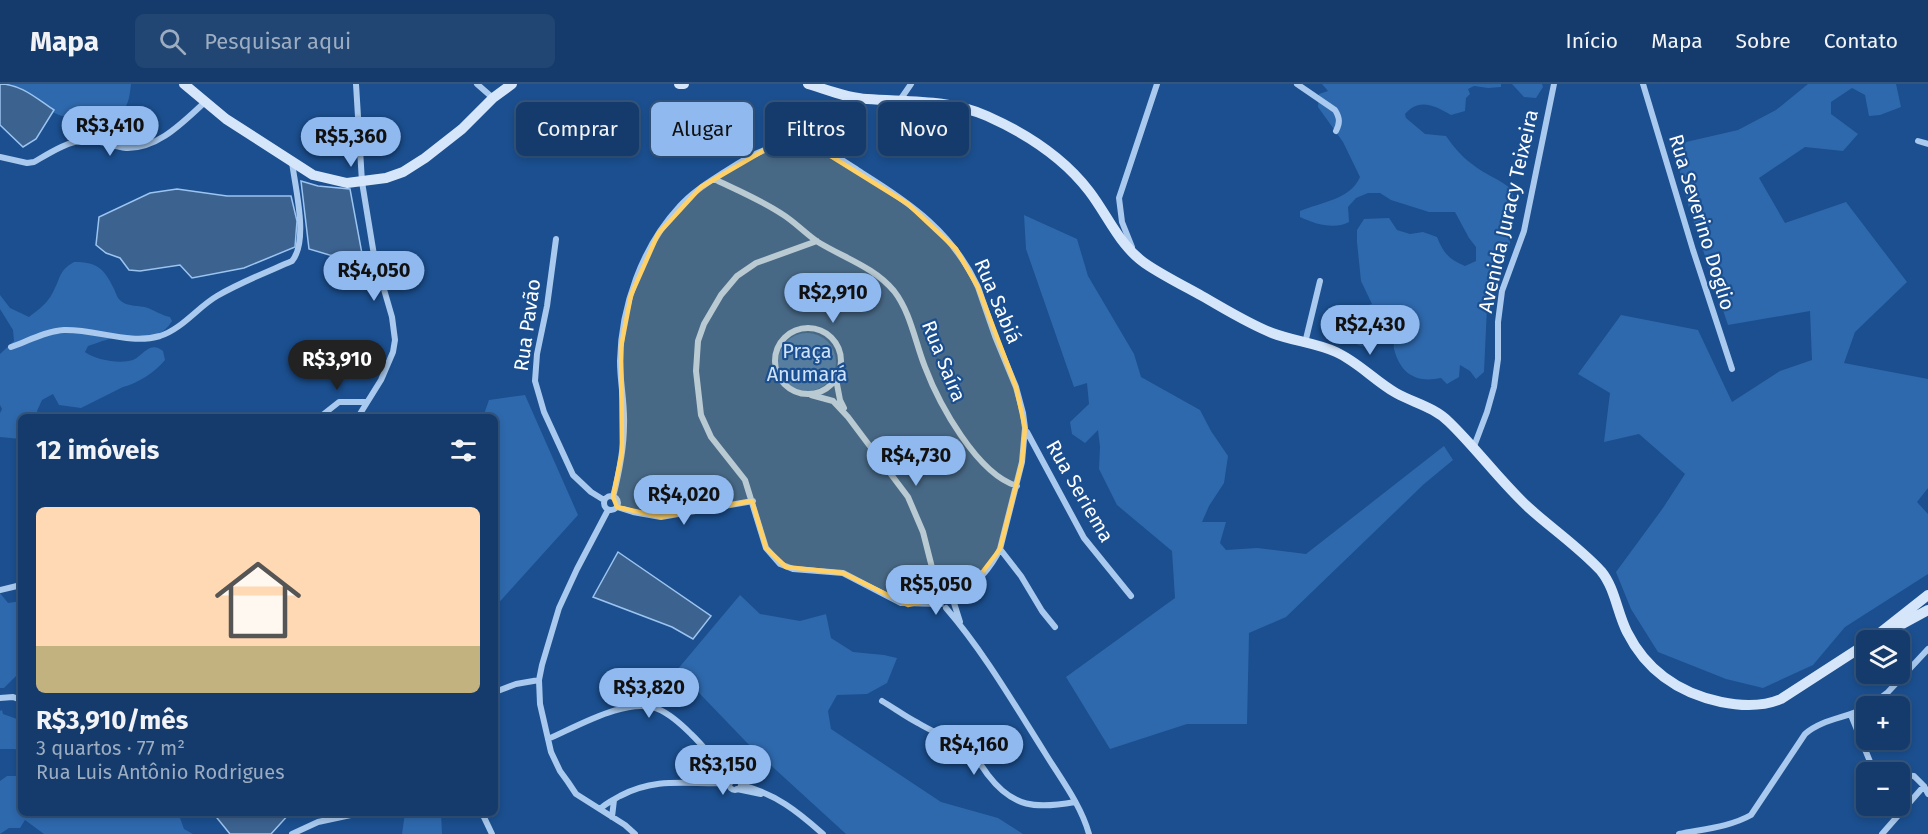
<!DOCTYPE html>
<html lang="pt">
<head>
<meta charset="utf-8">
<style>
  :root { --surface:#143b6b; --page:#214673; --text:#f1f3f6; --muted:#9dadc1; --line:#33557e; --accent:#90b9f0 }
  body { margin:0; font-family:"Fira Sans",sans-serif; background:var(--page); color:var(--text); height:100vh; display:flex; flex-direction:column; font-size:22px; white-space:nowrap }
  * { box-sizing:border-box; margin:0 }
  p { font-size:20px; color:var(--muted) }
  .icon { flex:none; width:33px; height:33px; fill:none; stroke:currentColor; stroke-width:2; stroke-linecap:round; stroke-linejoin:round }
  .map { position:relative; flex:1; overflow:hidden }
  .sheet { position:absolute; left:18px; top:330px; width:480px; height:402px; display:flex; flex-direction:column; background:var(--surface); border-radius:9px; box-shadow:0 3px 9px #0003,0 0 0 2px var(--line) }
  .sheet>* { flex:none }
  .hud { position:absolute; left:516px; top:18px; width:570px; height:54px; display:flex; gap:12px }
  .buttons { position:absolute; left:1856px; top:546px; display:grid; gap:12px }
  .buttons a { display:grid; place-items:center; width:54px; height:54px; border-radius:9px; background:var(--surface); box-shadow:0 3px 9px #0003,0 0 0 2px var(--line); font-size:30px }
  .price { position:absolute; translate:-50% -51px; padding:0 14px; border-radius:21px; background:var(--accent); color:#111; font-size:20px; line-height:39px; filter:drop-shadow(0 2px 3px #0008) }
  .price::after { content:''; position:absolute; left:50%; top:36px; width:18px; height:14px; margin-left:-9px; background:inherit; clip-path:polygon(0 0,100% 0,50% 100%) }
  .price.selected { background:#222; color:#fff }
  ul { padding:0; list-style:none }
  li { display:grid; align-content:center; gap:12px; height:318px; padding:0 18px }
  li span { display:grid; place-items:center; height:186px; border-radius:9px; color:#555 }
  li>.icon { margin-inline-start:auto }
  span .icon { width:108px; height:108px; fill:#fffc; stroke-width:1 }
  li b { font-size:26px }
  h2 { display:flex; justify-content:space-between; align-items:center; height:72px; padding:0 18px; font-size:26px }
  .pill { padding:0 21px; border-radius:9px; background:var(--surface); box-shadow:0 3px 9px #0003,0 0 0 2px var(--line); font-size:21px; line-height:54px }
  .pill.selected { background:var(--accent); color:#111 }
  header { display:flex; align-items:center; gap:36px; box-sizing:border-box; height:84px; padding:0 30px; background:var(--surface); border-bottom:2px solid var(--line) }
  header strong { font-size:28px }
  nav { display:flex; gap:33px; margin-inline-start:auto; font-size:21px }
  .search { width:420px; height:54px; background:var(--page); display:flex; align-items:center; gap:15px; box-sizing:border-box; padding:0 21px; border-radius:9px; color:var(--muted); font-size:22px }
  .map>svg:first-child { display:block }
</style>
</head>
<body>
<header>
<strong>Mapa</strong>
<div class="search"><svg class="icon" aria-label="search" viewBox="0 0 24 24"><circle cx="10" cy="10" r="6"/><path d="M15 15l6 6"/></svg>Pesquisar aqui</div>
<nav><a>Início</a><a>Mapa</a><a>Sobre</a><a>Contato</a></nav>
</header>
<div class="map">
<svg width="1928" height="750" viewBox="0 0 1928 750">
  <rect width="100%" height="100%" fill="#1b4f8f"/>
  <path fill="#2e69ad" d="M0 0H131C130 9 129 20 123 27 110 40 75 37 59 31 39 22 19 10 0 0Z
    M1322 0H1501V3L1488 4 1474 2 1468 5 1470 10 1466 14 1465 27 1451 31C1436 22 1419 13 1405 30L1406 34 1425 50 1446 52C1453 62 1461 72 1472 80 1485 91 1501 95 1513 107V130L1510 143V161L1493 198 1487 223 1484 288 1476 295 1470 287 1460 281 1459 293 1447 300 1441 294C1417 299 1401 291 1394 265 1393 261 1395 255 1394 251 1393 246 1391 241 1389 237H1383L1373 261C1360 265 1356 260 1346 252L1353 225 1372 220 1361 197 1357 158V146L1364 135 1389 134 1397 146 1410 150 1423 148 1437 153C1444 170 1449 175 1465 182L1476 177V163L1469 154 1455 128H1429L1391 116 1380 109H1368L1356 114 1348 123 1349 138C1334 146 1315 140 1300 133V127C1321 118 1350 116 1360 93L1343 58 1318 23 1319 10 1328 7Z
    M1512 0H1542L1543 3 1536 14 1524 13Z
    M1808 0H1896L1901 23 1880 31 1869 32 1865 11 1852 4 1831 18V30L1858 50 1843 67 1805 63 1759 94 1785 139 1846 118 1907 198 1855 248 1844 279 1928 295V404L1917 418 1928 430V490L1845 543 1813 581 1763 604 1726 595 1658 568 1631 525 1616 488 1663 424 1685 390 1639 350 1604 358 1610 309 1578 290 1621 231 1698 246 1732 318 1780 287 1812 276 1810 227 1728 241 1689 124 1673 61 1738 46 1776 26Z
    M1024 131 1077 155 1088 192 1134 270 1141 293 1200 326 1211 347 1228 372 1224 399 1209 422 1202 438H1226L1220 459 1226 466 1257 464 1306 470 1444 362 1453 376 1424 400 1286 533 1249 549 1247 640H1187L1110 665 1066 593 1175 514 1172 467 1117 421 1099 385 1100 363 1098 346 1085 359 1072 350 1070 338 1089 320 1087 299 1074 303 1026 165Z
    M74 178C97 178 104 184 114 205 116 209 117 214 121 217 128 223 139 221 148 224 156 227 161 231 170 233L172 237C159 258 145 250 125 252 112 253 100 258 88 262L85 268C95 276 123 281 135 275 140 272 145 266 150 264 155 262 159 264 163 267L165 276C155 288 139 299 123 303L81 324 59 321 53 310 42 316 37 327 39 333H21V355L0 353V329L2 325 0 321V270L14 257 13 246 0 225V211L10 224 29 233C38 226 48 219 53 208 61 194 58 187 74 178Z
    M778 278a29 29 0 1 1 58 0a29 29 0 1 1-58 0Z
    M525 311 578 431 495 523V333H483L489 316Z
    M0 509 8 519 21 517V587L4 604H0Z
    M740 511 760 530 800 537 826 530 831 554 853 568 884 571 897 574 887 599 867 610 837 611 828 627 831 645 941 718 998 734 1023 750H846L753 665 677 586Z
    M2 626 3 630 17 635 21 639V668L15 665H0V627Z
    M21 690V729H184L180 734 184 745 193 750H44L25 736 20 744H9L0 750V697L7 692H19Z
    M405 729H441L442 750H402Z"/>
  <path fill="#3c6290" stroke="#9cc4f0" stroke-width="1.5" d="M0 0C21 0 37 15 54 26L36 55 23 63 0 41Z
    M301 97 318 102 350 105 363 175 350 177 309 165Z
    M177 105 227 112H291L297 137 295 163 244 184 192 194 180 181 140 187 129 186 120 174 106 169 96 161 99 133 150 109Z
    M618 468 711 532 693 555 672 543 593 513Z
    M213 729H290L271 750H230Z"/>
  <g fill="none" stroke-linecap="round" stroke-linejoin="round">
    <path stroke="#a9c9ee" stroke-width="6" d="M356 0 362 98 374 171 392 233 395 256 393 268 381 296 358 333
      M477 0 493 14
      M1297 0 1335 26C1340 34 1340 39 1336 47
      M1643 0 1693 166 1732 285
      M900 16 911 0
      M1918 57 1928 60
      M0 73 27 79 34 78C48 70 68 57 85 56 99 55 112 63 126 64 158 65 183 38 205 18
      M714 95C737 106 761 116 782 130 795 138 806 150 818 158 844 174 874 183 894 207 911 229 915 258 925 283 939 320 977 390 1017 402
      M556 155 547 222 537 270 535 297 544 328 573 391 591 408 604 416
      M817 157 756 179 737 192 721 211 704 240 698 257 696 287 701 331 711 353 745 396 766 464 780 480 793 485 843 489 901 519 941 520
      M1132 163 1122 138 1119 114 1157 0
      M775 277a33 33 0 1 1 66 0a33 33 0 1 1-66 0Z
      M1305 259 1320 197
      M11 263C28 257 46 247 64 246 96 245 129 261 160 252 182 245 198 223 217 212 241 198 267 188 292 177 309 157 295 103 292 78
      M836 295 840 316 844 324
      M811 311 833 317 848 333 908 413 923 448 940 515
      M320 333 339 318H366
      M1027 348 1084 454 1131 512
      M1473 365 1487 328 1494 303 1498 275V238L1502 207 1524 147 1554 0
      M604 419a7 7 0 1 1 14 0a7 7 0 1 1-14 0Z
      M613 413C619 389 624 365 624 341 625 320 620 299 620 277 621 223 642 163 679 123 692 108 709 98 726 87 755 68 783 53 819 63 834 70 848 80 862 89 912 120 953 149 978 203L995 252 1016 303 1023 329 1025 344 1022 378 1000 465C990 486 974 502 955 516
      M617 423 633 428 661 433 753 417
      M608 426 577 485 559 524 542 581 539 596 540 620 551 668 560 687 568 698 576 710 625 741 635 750
      M1000 465 1021 492 1042 527 1055 543
      M0 506 21 501
      M940 515 945 510 962 508
      M954 519 960 538
      M946 524C984 568 1014 620 1045 669 1061 695 1081 721 1089 750
      M495 608 516 600 539 596
      M0 614 13 613 21 616
      M882 617C894 624 906 633 918 639 933 648 949 654 963 664 974 670 981 681 988 691 1013 724 1036 725 1075 718
      M1870 622 1888 608 1928 565
      M1851 631 1873 685 1878 688
      M548 655C576 643 628 612 658 625 670 630 682 641 691 650 706 664 717 681 732 695
      M1899 691 1914 692 1924 702 1928 710
      M729 700a6 6 0 1 1 12 0a6 6 0 1 1-12 0Z
      M741 701C776 710 797 727 823 750
      M737 705 761 710
      M600 725C606 719 613 716 620 712 658 692 689 701 730 699
      M482 729 492 750
      M612 733 614 716
      M292 750 318 738 360 729
      M1679 750C1703 745 1730 743 1751 731L1805 650C1822 635 1846 634 1866 624
      M1882 750 1924 702"/>
    <path stroke="#d6e6fa" stroke-width="10" d="M184 0 226 35 313 91 347 99 386 94 403 88 425 74 462 45 493 14 512 0
      M679 0H684
      M808 0C828 6 847 14 867 15 908 18 948 15 987 32 1025 49 1063 73 1089 107 1109 133 1120 164 1149 182 1166 193 1184 202 1202 212 1225 225 1247 239 1272 249 1293 257 1316 259 1336 268 1358 278 1375 297 1396 309 1414 319 1434 323 1449 338 1477 365 1499 396 1528 423 1551 444 1580 464 1601 487 1615 504 1617 528 1627 548 1647 588 1679 609 1721 618 1741 622 1762 623 1781 615L1866 560
      M1893 545 1928 526
      M1871 556 1928 511"/>
  </g>
  <path fill="#ffd166" fill-opacity="0.2" stroke="#ffd166" stroke-width="4.5" stroke-linejoin="round" d="M813 61 908 120 956 165 978 203 1016 303 1025 344 1022 378 1000 465 968 507 908 521 843 489 786 483 766 464 752 417 661 433 617 423 613 413 622 368 621 263 631 211 658 150 701 103 768 64Z"/>
  <g text-anchor="middle" stroke-width="4.5" stroke-linejoin="round" paint-order="stroke">
    <g font-size="20" fill="#fff" stroke="#1b4f8f">
      <text transform="translate(1508 127) rotate(-77)" y="7">Avenida Juracy Teixeira</text>
      <text transform="translate(1702 138) rotate(73)" y="7">Rua Severino Doglio</text>
      <text transform="translate(998 217) rotate(67)" y="7">Rua Sabiá</text>
      <text transform="translate(527 241) rotate(-82)" y="7">Rua Pavão</text>
      <text transform="translate(944 277) rotate(68)" y="7">Rua Saíra</text>
      <text transform="translate(1080 407) rotate(60)" y="7">Rua Seriema</text>
    </g>
    <g font-size="20" fill="#cfe3fa" stroke="#1b4f8f">
      <text x="807" y="274">Praça<tspan x="807" dy="23">Anumará</tspan></text>
    </g>
  </g>
</svg>
<div class="buttons">
<a><svg class="icon" aria-label="layers" viewBox="0 0 24 24"><path d="M12 4l9 5-9 5-9-5zM3 14l9 5 9-5"/></svg></a>
<a>+</a>
<a>−</a>
</div>
<b class="price" style="left:110px;top:73px">R$3,410</b>
<b class="price" style="left:351px;top:84px">R$5,360</b>
<b class="price" style="left:374px;top:218px">R$4,050</b>
<b class="price" style="left:833px;top:240px">R$2,910</b>
<b class="price" style="left:1370px;top:272px">R$2,430</b>
<b class="price selected" style="left:337px;top:307px">R$3,910</b>
<b class="price" style="left:916px;top:403px">R$4,730</b>
<b class="price" style="left:684px;top:442px">R$4,020</b>
<b class="price" style="left:936px;top:532px">R$5,050</b>
<b class="price" style="left:649px;top:635px">R$3,820</b>
<b class="price" style="left:974px;top:692px">R$4,160</b>
<b class="price" style="left:723px;top:712px">R$3,150</b>
<div class="hud">
<a class="pill">Comprar</a>
<a class="pill selected">Alugar</a>
<a class="pill">Filtros</a>
<a class="pill">Novo</a>
</div>
<section class="sheet">
<h2>12 imóveis<svg class="icon" aria-label="filters" viewBox="0 0 24 24"><path d="M4 7h16M4 17h16"/><circle cx="9" cy="7" r="2"/><circle cx="15" cy="17" r="2"/></svg></h2>
<ul>
<li><span style="background:linear-gradient(#ffd9b3 75%,#c2b280 0)"><svg class="icon" aria-label="home" viewBox="0 0 24 24"><path d="M3 11l9-7 9 7M6 9v11h12V9"/></svg></span><div><b>R$3,910/mês</b><p>3 quartos · 77 m²</p><p>Rua Luis Antônio Rodrigues</p></div></li>
</ul>
</section>
</div>
</body>
</html>
